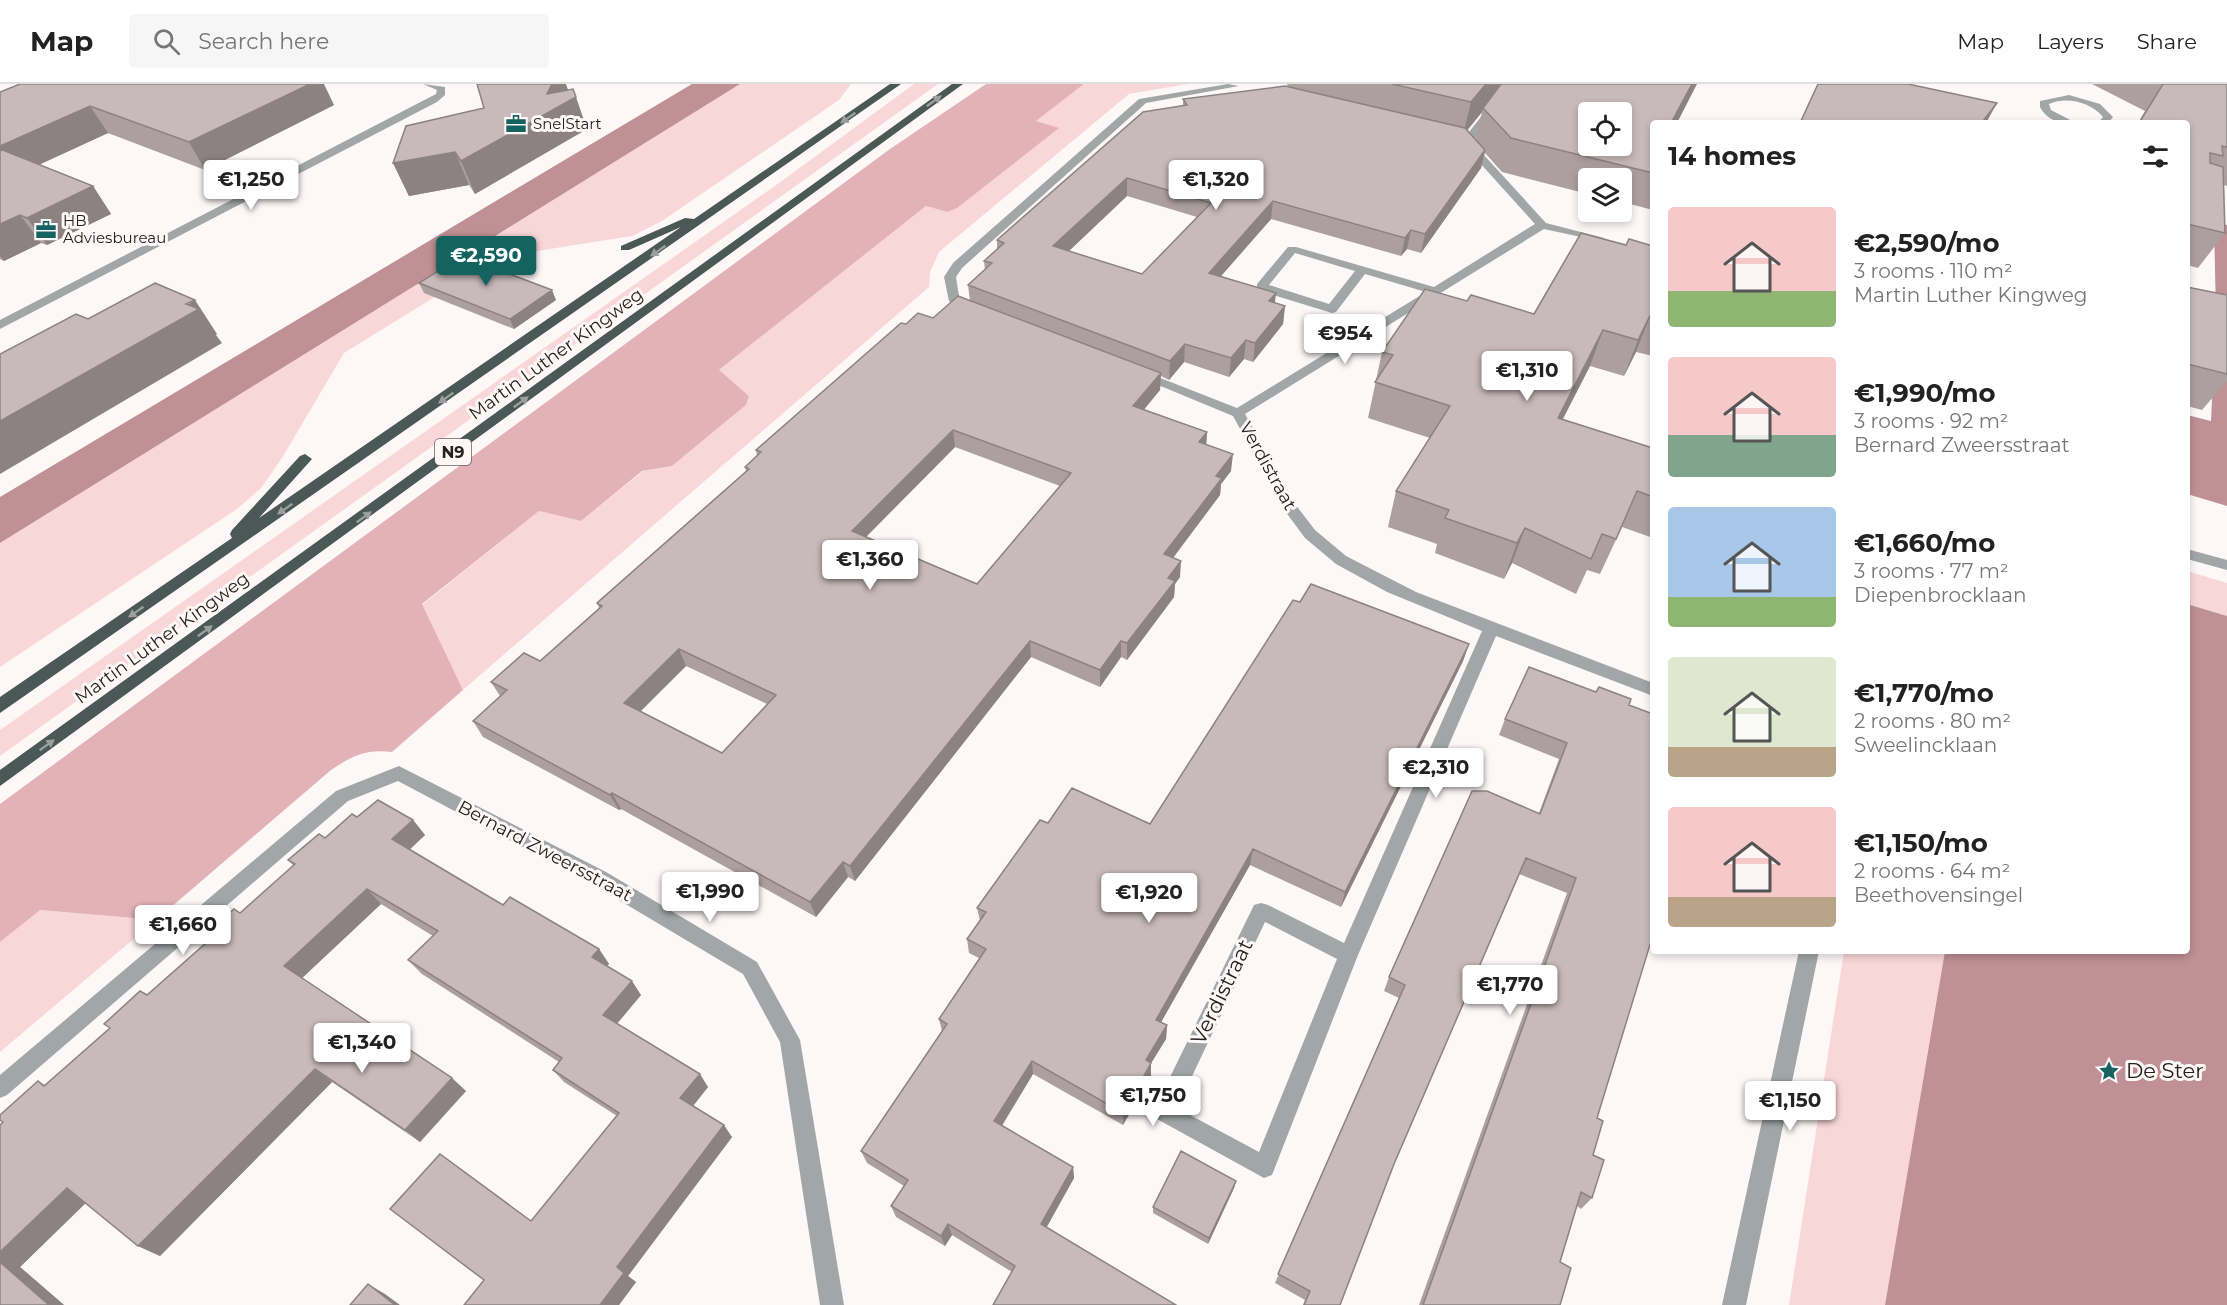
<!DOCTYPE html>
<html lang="en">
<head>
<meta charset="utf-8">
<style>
  :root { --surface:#fff; --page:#f6f6f6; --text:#222; --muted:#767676; --line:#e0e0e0; --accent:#156360 }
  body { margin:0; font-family:Montserrat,sans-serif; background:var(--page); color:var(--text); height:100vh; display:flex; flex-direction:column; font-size:22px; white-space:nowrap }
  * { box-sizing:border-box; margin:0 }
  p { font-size:20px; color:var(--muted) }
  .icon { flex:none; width:33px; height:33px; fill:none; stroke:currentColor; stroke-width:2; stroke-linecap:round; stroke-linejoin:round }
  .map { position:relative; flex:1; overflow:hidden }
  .sheet { position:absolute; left:1650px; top:36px; width:540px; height:834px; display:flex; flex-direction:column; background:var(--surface); border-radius:6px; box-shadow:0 3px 9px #0003 }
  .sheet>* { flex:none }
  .tools { position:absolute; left:1578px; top:18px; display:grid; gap:12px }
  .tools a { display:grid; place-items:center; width:54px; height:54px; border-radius:6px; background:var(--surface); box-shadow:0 3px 9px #0003; font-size:30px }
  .price { position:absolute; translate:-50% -51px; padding:0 14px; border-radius:6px; background:#fff; color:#222; font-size:20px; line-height:39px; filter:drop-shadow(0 2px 3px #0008) }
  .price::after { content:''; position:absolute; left:50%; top:36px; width:18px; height:14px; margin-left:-9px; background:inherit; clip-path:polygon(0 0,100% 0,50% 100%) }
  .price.on { background:var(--accent); color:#fff }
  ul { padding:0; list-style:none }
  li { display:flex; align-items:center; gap:18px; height:150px; padding:0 18px }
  li span { display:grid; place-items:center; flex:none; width:168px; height:120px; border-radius:6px; color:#555 }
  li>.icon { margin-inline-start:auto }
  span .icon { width:72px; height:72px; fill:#fffc; stroke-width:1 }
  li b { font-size:26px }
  h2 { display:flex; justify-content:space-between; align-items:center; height:72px; padding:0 18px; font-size:26px }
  header { display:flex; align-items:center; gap:36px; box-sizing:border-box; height:84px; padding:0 30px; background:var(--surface); border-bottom:2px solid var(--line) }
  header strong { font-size:28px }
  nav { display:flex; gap:33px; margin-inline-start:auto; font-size:21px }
  .search { width:420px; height:54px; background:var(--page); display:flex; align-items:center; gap:15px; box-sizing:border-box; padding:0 21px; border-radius:6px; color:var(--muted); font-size:22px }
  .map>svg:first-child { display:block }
</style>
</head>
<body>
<header>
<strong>Map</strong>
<div class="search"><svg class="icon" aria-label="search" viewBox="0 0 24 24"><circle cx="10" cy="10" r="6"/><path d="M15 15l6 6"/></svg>Search here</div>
<nav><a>Map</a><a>Layers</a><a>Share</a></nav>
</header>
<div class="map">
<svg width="2227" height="1221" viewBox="0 0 2227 1221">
  <rect width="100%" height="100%" fill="#fef7f8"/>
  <path fill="#f9d7d9" d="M740 0H851L839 16 662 137 632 152 512 171 493 177 344 269 282 374 261 404 237 425 0 583V459Z
    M914 0H938L0 672V646L779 99Z
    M1084 0H1188L1129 10 939 168 930 188 929 203 463 606 422 521 539 427 581 437 643 387 672 382 746 321 749 312 718 287 926 122 947 128 1058 44 1036 37Z
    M2187 487 2227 499V532L2187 520Z
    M39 826 156 836 0 968V858Z
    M1844 867H1945L1885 1221H1789Z"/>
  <path fill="#e3b2b6" d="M986 0H1084L1036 37 1059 44 957 124 947 128 926 122 719 286 749 312 746 321 672 382 642 387 581 437 539 427 422 520 463 606 392 668C366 665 352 672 331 686L156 836 40 826 0 858V720L890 65Z"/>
  <path fill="#bf9094" d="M692 0H740L0 459V413Z
    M2214 138 2227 141V422L2187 410V331L2211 337 2216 232Z
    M2187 520 2227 532V1221H1885L1945 867H2187Z"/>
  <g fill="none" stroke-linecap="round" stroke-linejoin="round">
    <path fill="#a0a7a6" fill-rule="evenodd" d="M423 0 445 3V11L437 18 0 245V236L436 10 437 6Z
      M1228 0 1239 2 1146 19 962 184 956 193 959 212 977 224V230H969L949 217 944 193 953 179 1139 15Z
      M1507 0H1517L1472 58 1546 139 1604 154V158L1544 145 1245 330 1295 420 1315 446 1346 472 1416 508 1653 599V612L1496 552 1358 871 1272 1091 1264 1094 1157 1035 1153 1028 1254 821 1261 819 1268 821 1344 859 1482 547 1387 508 1336 480 1305 454 1285 427 1233 332 1134 291 1140 287 1145 288 1237 324 1426 208 1365 190 1336 228 1332 229 1257 206V200L1288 163H1296L1434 203 1535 140 1461 58ZM1295 169 1355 187 1329 220 1269 201ZM1265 838 1337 875 1259 1068 1177 1024Z
      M2069 11 2100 20 2113 33 2108 39H2098L2103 33C2091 18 2066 12 2049 20L2051 26 2076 39C2061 39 2048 38 2040 23V17Z
      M2187 465 2227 476V486L2187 475Z
      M399 682 606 788 757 878 800 956 844 1221H820L780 958 743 890 592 800 398 697 348 717 7 1011 0 1014V991L336 707Z
      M1799 867H1819L1746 1221H1722Z"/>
    <path fill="#4a5856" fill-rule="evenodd" d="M890 0H901L0 629V613L232 454 230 450 232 446 300 372 305 370 312 375 259 434 681 143 629 166H621V162L685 134 694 135Z
      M952 0H963L0 702V686Z"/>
  </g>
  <path fill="#ac9fa0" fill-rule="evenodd" d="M1287 0H1697L1653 39V126L1622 118V94H1588V110L1502 88 1485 69 1481 84 1421 169 1407 165 1401 172 1271 135 1221 192 1275 219 1285 222 1283 240 1253 278 1244 275 1229 293 1184 278 1169 296 1161 292 1160 306 1144 325 1207 348 1206 360 1231 387 1221 400 1220 411 1173 474 1180 493 1175 500 1174 513 1127 576 1121 573 1100 603 1031 573 855 797 848 793 816 833 621 725 619 726 483 653 473 637 500 612 491 598 540 577 599 524 597 519 746 387 745 383 757 372 756 366 906 240 933 234 970 217 968 201 985 186 984 177 997 165V156L1183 22V15L1288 3ZM1482 28 1475 56 1467 47ZM1127 112 1197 133 1142 190 1069 167ZM955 363 1060 402 977 500 866 453ZM686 582 767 620 722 669 640 627Z
    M2092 0H2227V102L2224 101 2225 149 2198 184 2187 181V39H2138L2145 27Z
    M568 6 587 45 475 110 469 101 409 112 393 79Z
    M0 8 334 21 205 86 108 49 39 81 93 102 111 130 47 161 41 159 4 177 0 175Z
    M1626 161 1653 162V272L1636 268 1624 292 1590 282 1563 335 1653 364V454L1622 443 1600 490 1587 486 1576 510 1512 479 1504 495 1435 469 1437 460 1388 443 1396 407 1430 354 1368 334 1382 268 1467 217 1534 230Z
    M419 199 556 216 514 245 424 209Z
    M2187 203 2227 211V297L2202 326 2187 322Z
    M1300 518 1469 560 1463 577 1341 823 1250 781 1161 938 1167 941 1166 955 1151 979V992L1123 1041 1033 990 1002 1042 1073 1083 1074 1094 1046 1143 1012 1188 952 1151 945 1162 896 1133 891 1122 904 1102 867 1079 861 1067 942 947 939 935 979 874 969 869 967 855 980 837 977 824 1048 739 1150 740Z
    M1629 621 1597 1034 1593 1071 1592 1114 1581 1125 1577 1122 1560 1178V1221H1419L1567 809 1519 790 1394 1080 1340 1221H1303L1305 1216 1275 1199 1399 914 1384 907 1389 893 1539 729 1559 675 1499 651 1505 635Z
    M357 733 413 736 425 751 410 765 503 821 599 865 609 880 607 882 641 911 617 940 708 1003 693 1022 732 1053 628 1192 636 1198 619 1221H464L617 1032 564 998 553 986 559 978 422 890 408 876 433 852 381 820 302 894 466 1007 420 1058 332 998 160 1172 138 1162 85 1119 20 1183 64 1221H0L3 1038 38 997 45 1001 294 782 288 776Z
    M1236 1097 1234 1104 1208 1160 1153 1129V1123Z"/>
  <path fill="#8c8282" d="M310 0H324L334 21 205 86 189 58Z
    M552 0H566L571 15 576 13 587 45 475 110 461 77 547 10Z
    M1486 0H1504L1483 24 1482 28 1463 51 1471 18Z
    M1692 0H1697L1677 39H1671Z
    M1997 19 1986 39H1982Z
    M90 22 108 49 16 91 0 69V62Z
    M1485 66 1481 84 1421 169 1425 150Z
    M455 68 469 101 409 112 393 79Z
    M1127 94V112L1054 181 1053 162Z
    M93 102 111 130 47 161 27 134Z
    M1273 117 1271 135 1208 207 1209 189Z
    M20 131 41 159 4 177 0 172V140Z
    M1411 146 1407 165 1401 172 1405 154Z
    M552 206 556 216 514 245 510 235Z
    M1276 209 1274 227 1269 217Z
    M195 216 217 250 216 251 222 259 0 390V337Z
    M1285 222 1283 240 1253 278 1255 259Z
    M1650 232 1636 268 1624 292 1638 256Z
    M1603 246 1590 282 1545 369 1558 334Z
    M1246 256 1244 275 1229 293 1231 274Z
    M1185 260 1184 278 1169 296 1170 277Z
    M1161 289 1160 306 1133 339V322Z
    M953 346 955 363 856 463 852 447Z
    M1207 348 1206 365 1199 358Z
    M1233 370 1231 387 1221 400 1220 411 1163 487 1164 470 1216 392Z
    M1525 444 1512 479 1504 495 1517 459Z
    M1181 477 1180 493 1175 500 1174 513 1127 576V559L1168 494Z
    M1030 557 1031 573 855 797 850 782Z
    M1121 557V573L1100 603V586Z
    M1469 560 1463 577 1341 823 1345 808Z
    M679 565 686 582 633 635 624 619Z
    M612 709 621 725 619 726 610 711Z
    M413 736 425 751 405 770 392 755Z
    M1253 765 1250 781 1155 949 1156 936Z
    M843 778 848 793 816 833 810 818Z
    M367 805 381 820 300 896 284 882Z
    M599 865 609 880 602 887 592 873Z
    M632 897 641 911 613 944 603 931Z
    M1167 941 1166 955 1145 989 1146 976Z
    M1032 977 1033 990 997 1049 994 1037Z
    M1151 979V992L1123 1041V1029Z
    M315 985 332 998 160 1172 138 1162Z
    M700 990 708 1003 689 1027 680 1014Z
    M452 994 466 1007 420 1058 405 1046Z
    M724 1041 732 1053 628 1192 636 1198 619 1221H600L617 1183Z
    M1073 1083 1074 1094 1043 1150 1041 1140Z
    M1236 1097 1234 1104 1208 1160 1209 1154Z
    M67 1104 90 1115 20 1183 64 1221H49L0 1178V1168Z
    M948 1140 952 1151 945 1162 941 1152Z
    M368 1200 385 1210 400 1221H395Z"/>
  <path fill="#c8b9ba" stroke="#8c8282" stroke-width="1.5" fill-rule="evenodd" d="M20 0H310L189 58 90 22 0 62V8Z
    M477 0H552L547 10 573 5 576 13 461 77 455 68 393 79 406 42 484 24Z
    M1392 0H1486L1471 18Z
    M1501 0H1692L1671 39H1653V89L1511 54 1483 24ZM1588 28H1622V62H1588Z
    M1818 0H1908L1997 19 1983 37 1994 39H1800Z
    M2163 0H2227V63L2222 62 2223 72 2210 69V79L2223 83 2225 149 2187 140V39H2139Z
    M1285 2 1465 44 1485 66 1425 150 1411 146 1405 154 1273 117 1209 189 1276 209 1269 217 1285 222 1255 259 1246 256 1231 274 1185 260 1170 277 968 201 992 179 984 177 1004 159 997 156 1143 28 1187 21 1183 15ZM1127 94 1211 119 1142 190 1053 162Z
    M0 65 93 102 27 134 20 131 0 140Z
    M1581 149 1626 161 1629 155 1653 162V233L1650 232 1638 256 1603 246 1558 334 1653 364V413L1637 407 1616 455 1602 450 1591 475 1525 444 1517 459 1445 434 1449 426 1396 407 1450 322 1375 298 1393 271 1382 268 1425 205 1467 217 1471 211 1534 230Z
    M462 172 552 206 510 235 419 199Z
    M155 199 195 216 186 220 199 225 0 337V270L76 230 88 235Z
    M2187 203 2227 211V290L2187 280Z
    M958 212 1161 289 1133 322 1207 348 1199 358 1233 370 1216 392 1222 394 1164 470 1181 477 1168 494 1175 497 1127 559 1121 557 1100 586 1030 557 850 782 843 778 810 818 612 709 610 711 473 637 507 606 491 598 524 569 540 577 602 522 597 519 749 385 745 383 761 368 756 366 901 239 906 240 918 229 933 234ZM953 346 1071 389 977 500 852 447ZM679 565 776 611 722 669 624 619Z
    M1311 500 1469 560 1345 808 1253 765 1156 936 1167 941 1146 976 1151 979 1123 1029 1032 977 994 1037 1073 1083 1041 1140 1176 1221H993L1015 1182 948 1140 941 1152 891 1122 908 1096 861 1067 947 940 939 935 986 865 967 855 986 828 977 824 1040 736 1048 739 1072 704 1150 740 1293 516 1300 518Z
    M1529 583 1596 608 1599 603 1631 615 1629 621 1653 630V851L1597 1034 1603 1037 1593 1071 1604 1076 1592 1114 1581 1108 1560 1178 1571 1184 1560 1221H1423L1576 794 1526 774 1394 1080 1340 1221H1304L1310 1207 1278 1190 1405 901 1389 893 1472 707H1487L1540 730 1567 659 1505 635Z
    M378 716 413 736 392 755 503 821 510 813 599 865 592 873 632 897 603 931 700 990 680 1014 724 1041 617 1183 624 1189 600 1221H464L484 1196 390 1125 440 1070 531 1137 619 1029 553 986 562 974 408 876 438 847 367 805 284 882 452 994 405 1046 315 985 138 1162 67 1104 0 1168V1041L3 1038 0 1036V1031L38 997 44 1002 110 944 104 940 140 907 147 911 207 858 201 854 234 825 240 829 295 780 288 776 319 750 325 754 352 730 357 733Z
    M1181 1067 1236 1097 1209 1154 1153 1123Z
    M0 1178 49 1221H0Z
    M368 1200 395 1221H350Z"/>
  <defs><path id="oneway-solid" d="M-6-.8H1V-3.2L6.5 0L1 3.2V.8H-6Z" transform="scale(1.5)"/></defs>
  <g fill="#9ba09f">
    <use href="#oneway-solid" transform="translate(934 17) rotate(-36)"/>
    <use href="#oneway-solid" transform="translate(848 34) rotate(145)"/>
    <use href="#oneway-solid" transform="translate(658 167) rotate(145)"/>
    <use href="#oneway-solid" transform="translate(446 314) rotate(145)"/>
    <use href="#oneway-solid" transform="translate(521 318) rotate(-36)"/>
    <use href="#oneway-solid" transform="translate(285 425) rotate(145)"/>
    <use href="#oneway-solid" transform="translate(364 433) rotate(-36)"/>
    <use href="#oneway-solid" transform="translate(136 528) rotate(145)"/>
    <use href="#oneway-solid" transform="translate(205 547) rotate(-36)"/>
    <use href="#oneway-solid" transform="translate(47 661) rotate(-36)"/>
  </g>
  <defs>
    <g id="office-bare" transform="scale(1.62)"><path d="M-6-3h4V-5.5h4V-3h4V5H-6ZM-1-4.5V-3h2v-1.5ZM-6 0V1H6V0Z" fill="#156360" stroke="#fef7f8" stroke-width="2.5" paint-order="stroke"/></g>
    <g id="sight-bare" transform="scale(1.62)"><path d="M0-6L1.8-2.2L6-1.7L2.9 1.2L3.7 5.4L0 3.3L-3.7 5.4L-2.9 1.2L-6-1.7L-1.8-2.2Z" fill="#156360" stroke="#fef7f8" stroke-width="2.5" paint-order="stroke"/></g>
  </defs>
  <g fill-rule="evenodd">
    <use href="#office-bare" x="516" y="40"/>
    <use href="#office-bare" x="46" y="146"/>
    <use href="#sight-bare" x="2109" y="987"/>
  </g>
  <g text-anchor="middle" stroke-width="6" stroke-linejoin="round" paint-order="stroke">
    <g font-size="15" fill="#262021" stroke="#fef7f8" text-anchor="start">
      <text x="533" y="45">SnelStart</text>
      <text x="63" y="142">HB<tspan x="63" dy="17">Adviesbureau</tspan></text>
    </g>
    <rect fill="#fef7f8" stroke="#676062" stroke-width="1.5" x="435" y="355" width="36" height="26" rx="4.5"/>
    <g font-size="16" font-weight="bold" fill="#262021">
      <text x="453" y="374">N9</text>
    </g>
    <g font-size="18" fill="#262021" stroke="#fef7f8">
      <text transform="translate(556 270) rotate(-36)" y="6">Martin Luther Kingweg</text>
      <text transform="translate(1268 382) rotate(61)" y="6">Verdistraat</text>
      <text transform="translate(162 554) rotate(-36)" y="6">Martin Luther Kingweg</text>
      <text transform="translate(545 767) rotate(28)" y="6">Bernard Zweersstraat</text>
    </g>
    <g font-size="21" fill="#262021" stroke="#fef7f8">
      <text transform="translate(1222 908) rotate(-64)" y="7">Verdistraat</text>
    </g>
    <g font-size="21" fill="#262021" stroke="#fef7f8" text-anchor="start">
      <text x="2126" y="994">De Ster</text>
    </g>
  </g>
</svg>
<div class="tools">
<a><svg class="icon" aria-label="locate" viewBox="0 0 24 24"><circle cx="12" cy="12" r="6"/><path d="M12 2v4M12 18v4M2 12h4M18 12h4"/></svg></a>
<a><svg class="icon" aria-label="layers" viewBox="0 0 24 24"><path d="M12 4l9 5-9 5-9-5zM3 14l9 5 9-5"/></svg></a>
</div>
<b class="price" style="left:251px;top:127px">€1,250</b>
<b class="price" style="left:1216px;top:127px">€1,320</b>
<b class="price on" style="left:486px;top:203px">€2,590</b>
<b class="price" style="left:1345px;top:281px">€954</b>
<b class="price" style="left:1527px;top:318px">€1,310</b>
<b class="price" style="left:870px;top:507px">€1,360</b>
<b class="price" style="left:1436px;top:715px">€2,310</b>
<b class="price" style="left:710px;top:839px">€1,990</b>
<b class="price" style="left:1149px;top:840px">€1,920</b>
<b class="price" style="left:183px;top:872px">€1,660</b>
<b class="price" style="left:1510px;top:932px">€1,770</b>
<b class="price" style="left:362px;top:990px">€1,340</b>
<b class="price" style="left:1153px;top:1043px">€1,750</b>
<b class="price" style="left:1790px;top:1048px">€1,150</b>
<section class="sheet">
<h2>14 homes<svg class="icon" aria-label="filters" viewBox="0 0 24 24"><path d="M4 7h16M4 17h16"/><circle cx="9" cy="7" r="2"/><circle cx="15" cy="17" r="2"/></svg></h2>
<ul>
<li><span style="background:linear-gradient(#f6c9c9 70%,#8fb573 0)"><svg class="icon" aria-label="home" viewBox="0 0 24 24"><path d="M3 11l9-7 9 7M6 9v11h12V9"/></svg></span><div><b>€2,590/mo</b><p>3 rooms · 110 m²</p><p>Martin Luther Kingweg</p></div></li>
<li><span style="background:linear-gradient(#f6c9c9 65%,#7fa58c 0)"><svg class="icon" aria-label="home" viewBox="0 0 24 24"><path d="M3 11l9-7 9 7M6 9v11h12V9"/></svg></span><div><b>€1,990/mo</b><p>3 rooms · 92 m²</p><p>Bernard Zweersstraat</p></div></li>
<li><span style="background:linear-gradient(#a9c7e8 75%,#8fb573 0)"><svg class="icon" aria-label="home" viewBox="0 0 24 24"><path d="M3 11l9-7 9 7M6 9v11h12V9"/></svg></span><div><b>€1,660/mo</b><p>3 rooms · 77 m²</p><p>Diepenbrocklaan</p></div></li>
<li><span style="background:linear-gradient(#dfe7d0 75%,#b9a48a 0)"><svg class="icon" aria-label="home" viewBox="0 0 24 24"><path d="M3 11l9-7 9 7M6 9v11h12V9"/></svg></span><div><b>€1,770/mo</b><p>2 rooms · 80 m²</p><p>Sweelincklaan</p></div></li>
<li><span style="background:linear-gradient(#f6c9c9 75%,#b9a48a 0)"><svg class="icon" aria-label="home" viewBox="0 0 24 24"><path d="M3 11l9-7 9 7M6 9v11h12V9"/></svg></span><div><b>€1,150/mo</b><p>2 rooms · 64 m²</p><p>Beethovensingel</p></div></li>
</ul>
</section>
</div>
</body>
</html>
